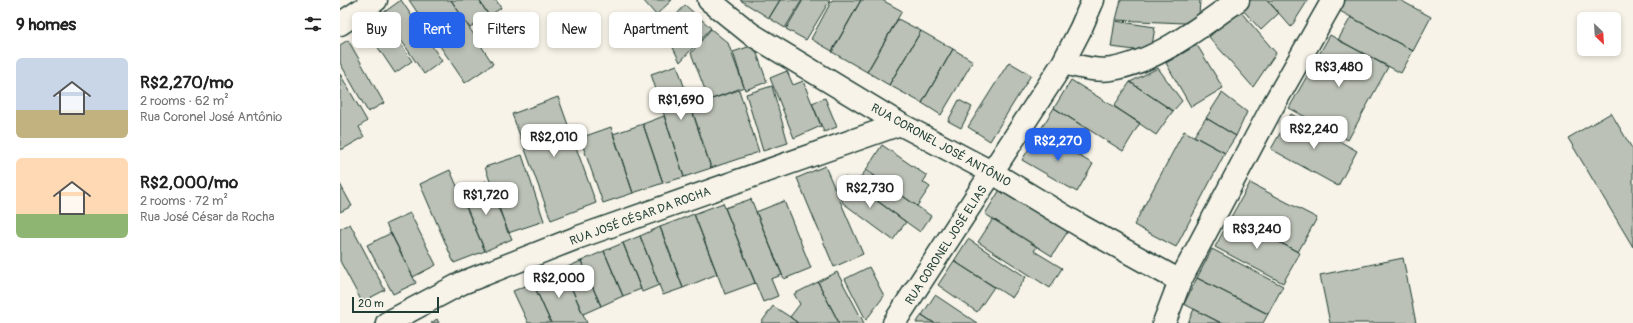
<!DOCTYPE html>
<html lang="en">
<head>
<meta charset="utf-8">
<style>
  :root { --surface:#fff; --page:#f6f6f6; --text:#222; --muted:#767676; --accent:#2563eb }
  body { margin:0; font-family:Pangolin,sans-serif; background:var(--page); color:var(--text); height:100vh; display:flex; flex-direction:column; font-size:15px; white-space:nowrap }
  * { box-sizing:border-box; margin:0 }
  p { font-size:13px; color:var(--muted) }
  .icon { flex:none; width:22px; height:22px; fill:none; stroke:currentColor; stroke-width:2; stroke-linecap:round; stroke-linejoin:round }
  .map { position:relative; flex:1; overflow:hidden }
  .drawer { display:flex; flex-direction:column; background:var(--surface); width:340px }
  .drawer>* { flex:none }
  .guide { position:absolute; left:12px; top:12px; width:380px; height:36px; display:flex; gap:8px }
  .needle { width:26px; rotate:155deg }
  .fabs { position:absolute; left:1237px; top:12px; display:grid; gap:8px }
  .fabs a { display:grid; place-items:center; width:44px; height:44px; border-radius:6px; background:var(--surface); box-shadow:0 2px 6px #0003; font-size:20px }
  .scale { position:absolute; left:12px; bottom:10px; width:87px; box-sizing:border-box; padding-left:4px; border:2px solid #1f3d34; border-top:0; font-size:11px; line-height:14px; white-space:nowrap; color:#1f3d34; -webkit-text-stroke:3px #f7f3e8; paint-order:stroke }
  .price { position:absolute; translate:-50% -34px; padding:0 9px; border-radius:8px; background:#fff; color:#222; font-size:13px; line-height:26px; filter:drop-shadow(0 1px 2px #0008) }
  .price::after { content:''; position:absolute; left:50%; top:24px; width:12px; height:9px; margin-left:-6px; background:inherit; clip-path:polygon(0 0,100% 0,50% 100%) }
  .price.on { background:var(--accent); color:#fff }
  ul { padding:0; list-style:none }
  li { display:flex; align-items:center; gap:12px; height:100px; padding:0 16px }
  li span { display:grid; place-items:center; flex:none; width:112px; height:80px; border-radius:6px; color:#555 }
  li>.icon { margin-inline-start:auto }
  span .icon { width:48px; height:48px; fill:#fffc; stroke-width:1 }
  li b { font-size:17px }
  h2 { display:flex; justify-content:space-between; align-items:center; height:48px; padding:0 16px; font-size:17px }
  .tag { padding:0 14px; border-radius:6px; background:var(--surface); box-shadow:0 2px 6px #0003; font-size:14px; line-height:36px }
  .tag.on { background:var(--accent); color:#fff }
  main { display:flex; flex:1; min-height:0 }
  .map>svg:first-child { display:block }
</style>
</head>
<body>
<main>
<section class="drawer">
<h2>9 homes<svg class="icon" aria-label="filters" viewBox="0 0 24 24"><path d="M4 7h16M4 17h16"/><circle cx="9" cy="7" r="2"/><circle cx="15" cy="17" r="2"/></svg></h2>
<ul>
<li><span style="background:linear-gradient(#c9d6e8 65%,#c2b280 0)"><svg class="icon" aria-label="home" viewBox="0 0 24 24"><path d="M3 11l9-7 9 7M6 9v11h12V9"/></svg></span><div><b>R$2,270/mo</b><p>2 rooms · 62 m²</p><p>Rua Coronel José Antônio</p></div></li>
<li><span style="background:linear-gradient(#ffd9b3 70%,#8fb573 0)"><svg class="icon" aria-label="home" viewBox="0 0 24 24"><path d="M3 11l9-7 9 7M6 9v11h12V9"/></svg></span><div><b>R$2,000/mo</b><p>2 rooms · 72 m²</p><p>Rua José César da Rocha</p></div></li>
</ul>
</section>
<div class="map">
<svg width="1293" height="323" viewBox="0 0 1293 323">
  <rect width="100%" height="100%" fill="#f7f3e8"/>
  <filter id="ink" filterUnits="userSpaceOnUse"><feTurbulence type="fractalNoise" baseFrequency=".025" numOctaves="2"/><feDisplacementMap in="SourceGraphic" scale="8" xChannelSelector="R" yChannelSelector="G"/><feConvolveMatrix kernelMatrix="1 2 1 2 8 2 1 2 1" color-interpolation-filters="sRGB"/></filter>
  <g filter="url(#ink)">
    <path fill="#bbc1b6" stroke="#1f3d34" d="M61 0 102 61 84 74 43 13Z
      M69 0H111L153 64 125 83Z
      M111 0H139L149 16 130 28Z
      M139 0H156L161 8 149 16Z
      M303 0H332L316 15Z
      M400 0H440L429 18Z
      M440 0H462L445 28 429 18Z
      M463 0H490L466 40 446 29Z
      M492 0H521L492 51 471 39Z
      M521 0H542L562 11 527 72 492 52Z
      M781 0H860L859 15 844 23 776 20Z
      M910 0H927L939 13 921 30 901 8Z
      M927 0H968L951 27Z
      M1004 0H1060L1091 17 1073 51 998 10Z
      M345 5 371 28 340 62 324 29Z
      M899 10 936 53 913 87 869 37Z
      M42 17 72 61 55 73 25 28Z
      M1011 17 1073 51 1061 73 998 40Z
      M558 19 581 31 549 85 527 72Z
      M775 21 815 27 811 52 771 47Z
      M371 29 388 43 404 87 369 100 351 53Z
      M581 31 613 49 582 103 549 85Z
      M990 35 1048 67 1008 140 949 108Z
      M8 40 44 103 28 112 0 63V45Z
      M414 45 427 82 405 90 393 52Z
      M857 45 883 88 851 107 826 63Z
      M613 49 633 61 601 115 582 103Z
      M669 62 691 75 650 141 628 127Z
      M337 65 371 168 344 177 311 74Z
      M818 68 842 101 833 111 790 82Z
      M447 71 453 85 463 81 481 126 454 138 430 78Z
      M0 74 27 121 19 127 24 137 1 150 0 148Z
      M731 80 800 123 783 151 714 108Z
      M790 82 833 111 816 135 774 106Z
      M432 86 448 143 423 151 406 94Z
      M399 90 419 152 371 168 351 106Z
      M882 93 907 112 896 136 866 118Z
      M218 97 256 203 211 220 172 114Z
      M485 98 497 127 484 132 472 103Z
      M619 100 632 107 621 128 608 121Z
      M714 108 749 130 734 154 699 132Z
      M1271 113 1293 150V247L1228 138Z
      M951 114 1017 151 998 186 931 149Z
      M324 116 344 177 323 183 303 124Z
      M866 118 896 136 885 153 854 136Z
      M303 124 323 183 293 193 273 134Z
      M271 127 293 193 263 203 240 138Z
      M844 131 885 153 836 247 794 225Z
      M699 132 753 164 737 192 682 160Z
      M542 145 587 176 583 182 590 187 577 206 526 170Z
      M182 155 204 221 168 233 145 167Z
      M485 166 523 254 494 267 457 178Z
      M110 170 145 251 114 263 80 184Z
      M526 170 591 216 580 232 515 185Z
      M505 177 566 222 553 240 503 203 497 188Z
      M146 181 172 239 145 251 120 192Z
      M910 183 977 218 958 252 891 217Z
      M0 184 12 206 0 212Z
      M661 188 728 231 712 256 645 214Z
      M411 199 442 275 431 279 438 296 423 302 385 208Z
      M444 201 471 268 444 279 416 212Z
      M383 203 415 283 385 294 354 214Z
      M70 213 96 265 73 277 46 224Z
      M354 214 377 274 343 288 320 227Z
      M891 217 960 253 943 283 875 247Z
      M653 219 697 247 694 251 722 268 710 288 638 242Z
      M10 224 45 290 22 302 0 261V229Z
      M320 227 343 288 323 295 300 236Z
      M51 233 76 283 53 294 27 245Z
      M300 236 319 285 302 292 283 243Z
      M628 239 686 277 672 298 614 261Z
      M283 243 301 289 283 296 264 251Z
      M872 249 943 286 928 314 857 278Z
      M264 251 283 296 261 306 241 261Z
      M1063 258 1076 323H990L980 275Z
      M241 261 261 306 243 314 223 269Z
      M614 261 654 287 637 312 598 285Z
      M529 267 544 296 526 320 505 279Z
      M223 269 247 323H211L193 283Z
      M497 272 524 323H499L478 282Z
      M857 278 928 314 923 323H881L844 304Z
      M478 282 499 323H458L450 317 460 304 454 294Z
      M193 283 211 323H188L173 291Z
      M595 295 637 323H594L582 315Z
      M433 306 450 317 458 323H421Z
      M854 309 881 323H848Z
      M582 315 594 323H576Z
      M97 319 99 323H91Z"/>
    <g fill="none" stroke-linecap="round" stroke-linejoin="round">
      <g stroke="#1f3d34" stroke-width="25">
        <path id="minor" d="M369 0 411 34 560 124 653 173 741 226 840 281
          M0 24 36 0
          M723 63C738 66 756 72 772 69 816 62 862 26 898 0
          M47 323 122 283 239 237 560 124
          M554 323 723 63 741 28 753 0
          M824 323 840 281 930 111 993 0"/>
      </g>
      <use href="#minor" stroke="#f7f3e8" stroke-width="22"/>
    </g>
  </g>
  <g text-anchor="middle" stroke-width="3" stroke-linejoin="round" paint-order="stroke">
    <g font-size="12" fill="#1f3d34" stroke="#f7f3e8">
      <text transform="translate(601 145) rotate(29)" y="4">RUA CORONEL JOSÉ ANTÔNIO</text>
      <text transform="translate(300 216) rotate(-20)" y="4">RUA JOSÉ CÉSAR DA ROCHA</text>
      <text transform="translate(606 245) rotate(-57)" y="4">RUA CORONEL JOSÉ ELIAS</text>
    </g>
  </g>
</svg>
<div class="fabs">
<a><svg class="needle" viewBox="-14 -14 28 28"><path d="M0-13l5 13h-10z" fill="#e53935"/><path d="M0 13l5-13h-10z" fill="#767676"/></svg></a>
</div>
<div class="scale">20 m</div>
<b class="price" style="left:999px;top:88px">R$3,480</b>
<b class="price" style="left:341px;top:121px">R$1,690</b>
<b class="price" style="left:974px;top:150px">R$2,240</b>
<b class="price" style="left:214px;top:158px">R$2,010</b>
<b class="price on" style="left:718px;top:162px">R$2,270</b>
<b class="price" style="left:530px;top:209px">R$2,730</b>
<b class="price" style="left:146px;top:216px">R$1,720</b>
<b class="price" style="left:917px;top:250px">R$3,240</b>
<b class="price" style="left:219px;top:299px">R$2,000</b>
<div class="guide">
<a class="tag">Buy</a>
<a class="tag on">Rent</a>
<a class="tag">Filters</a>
<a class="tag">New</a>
<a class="tag">Apartment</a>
</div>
</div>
</main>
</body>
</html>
